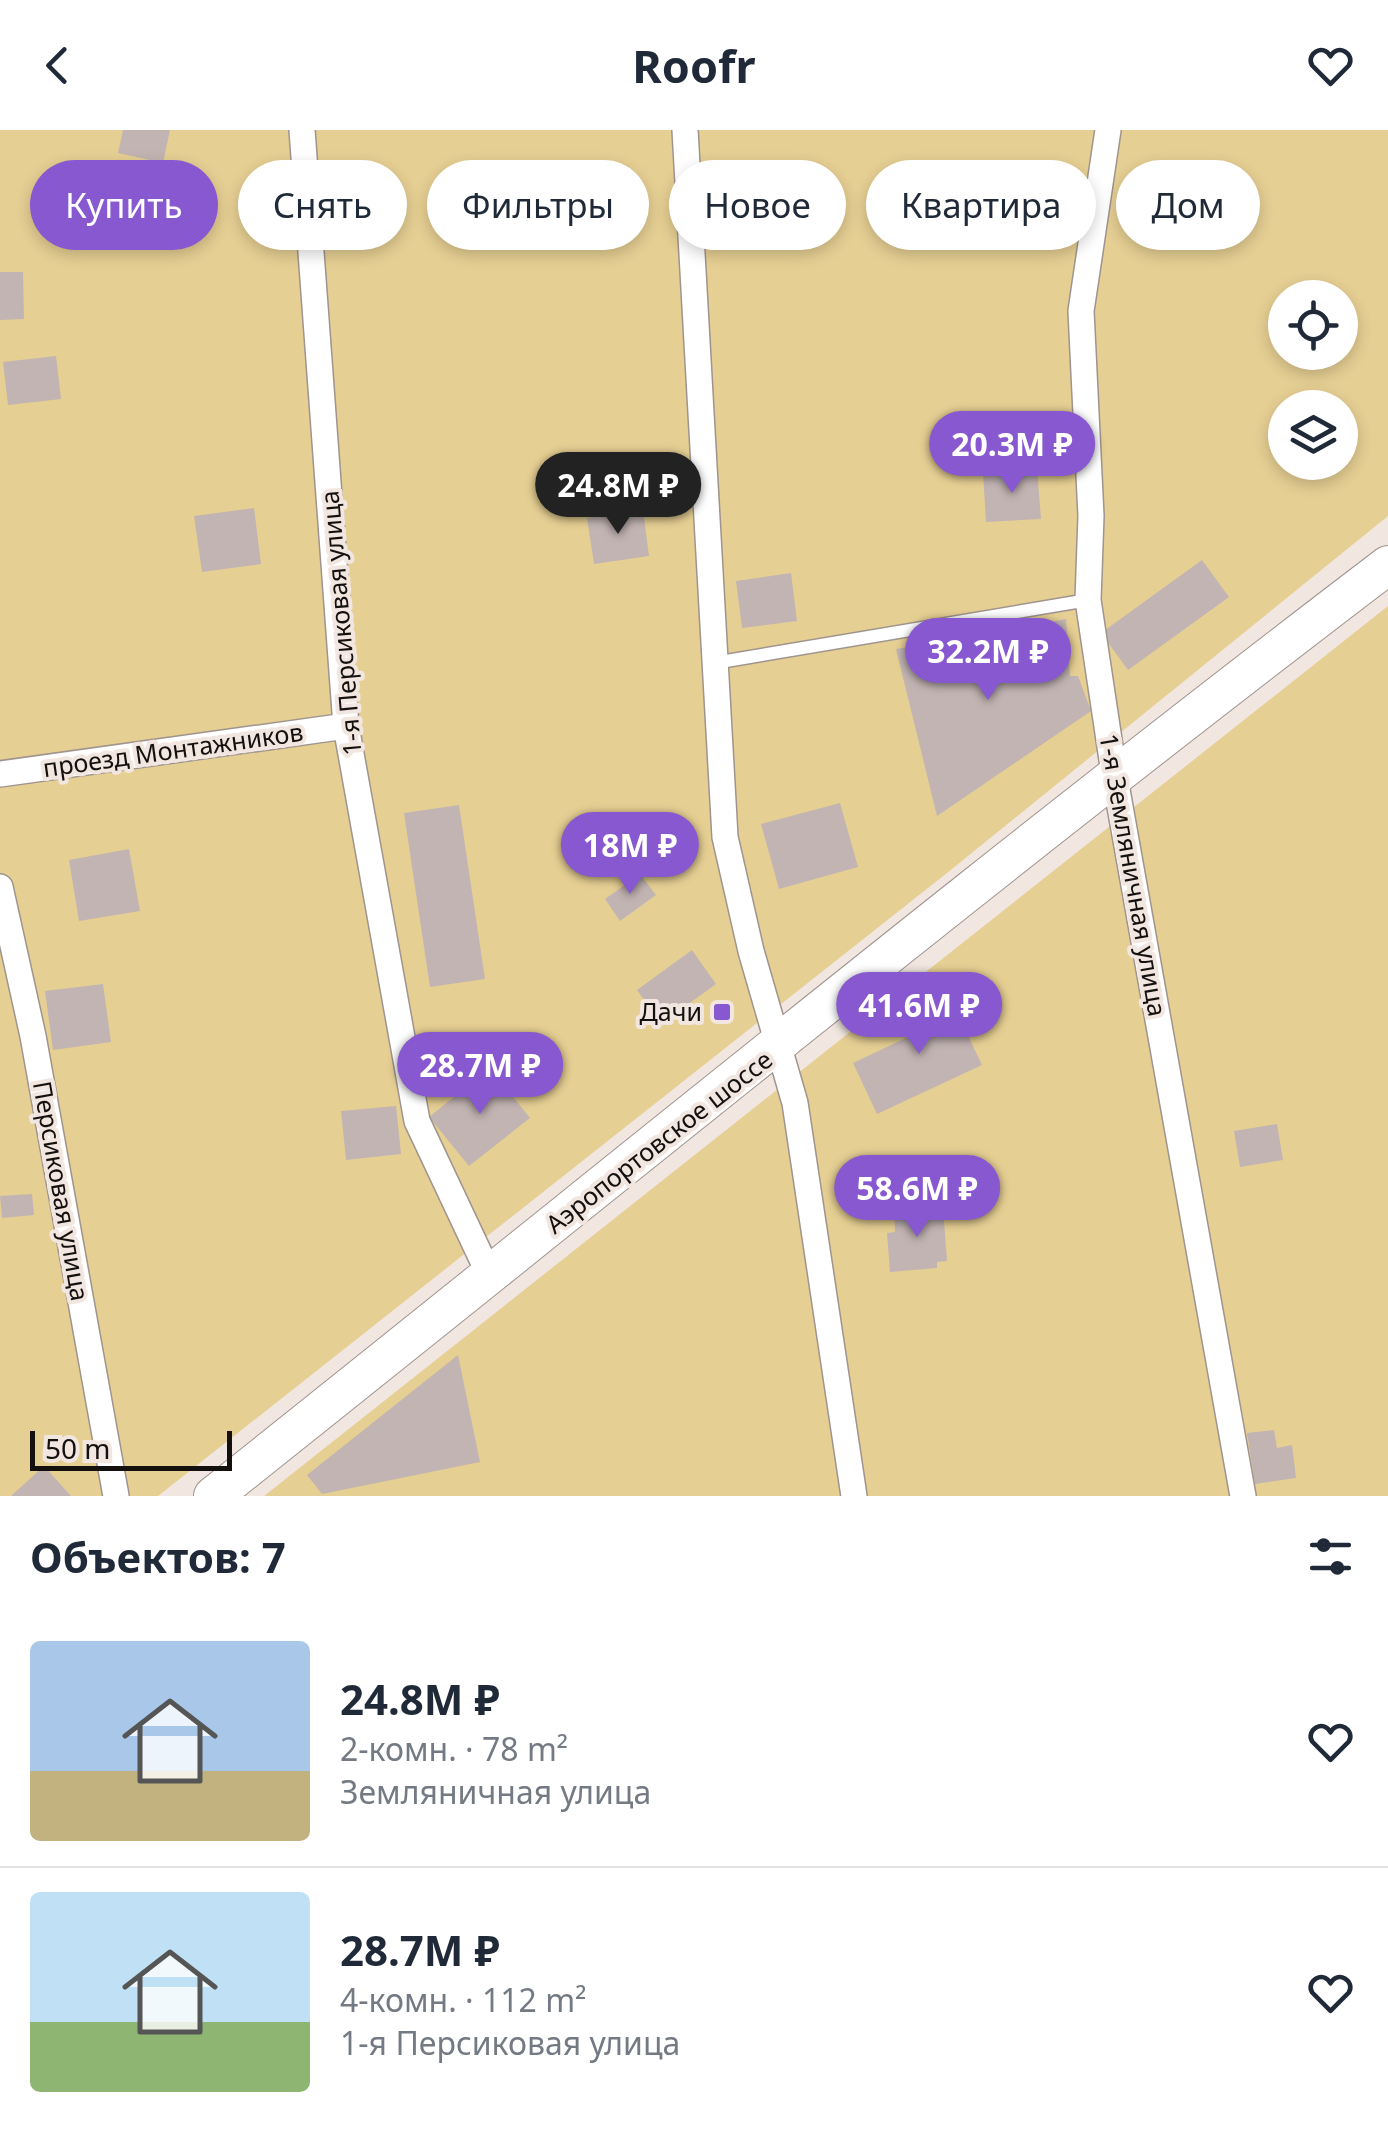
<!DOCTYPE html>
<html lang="ru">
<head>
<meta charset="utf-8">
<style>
  :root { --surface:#fff; --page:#f2f2f3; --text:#1f2937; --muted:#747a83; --line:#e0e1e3; --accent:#8858d1 }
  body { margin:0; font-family:"Noto Sans",sans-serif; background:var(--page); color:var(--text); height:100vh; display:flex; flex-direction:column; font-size:38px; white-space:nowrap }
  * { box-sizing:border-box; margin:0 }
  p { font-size:32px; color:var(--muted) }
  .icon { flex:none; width:55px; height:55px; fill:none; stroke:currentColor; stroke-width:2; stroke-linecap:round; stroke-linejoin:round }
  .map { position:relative; height:1366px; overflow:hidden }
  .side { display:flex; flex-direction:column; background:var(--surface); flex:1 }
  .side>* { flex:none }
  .banner { position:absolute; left:30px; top:30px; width:1330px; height:90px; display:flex; gap:20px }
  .tools { position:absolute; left:1268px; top:150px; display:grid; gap:20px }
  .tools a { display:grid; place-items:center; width:90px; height:90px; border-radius:50%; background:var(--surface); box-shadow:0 5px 15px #0003; font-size:50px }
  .scale { position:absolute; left:30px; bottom:25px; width:202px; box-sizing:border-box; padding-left:10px; border:5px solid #14100e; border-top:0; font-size:28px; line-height:35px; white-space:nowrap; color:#14100e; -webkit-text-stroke:8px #f2e6e0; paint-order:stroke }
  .price { position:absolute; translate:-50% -85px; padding:0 22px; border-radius:35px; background:var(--accent); color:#fff; font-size:32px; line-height:65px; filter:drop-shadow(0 2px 5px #0008) }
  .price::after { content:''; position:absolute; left:50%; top:60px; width:30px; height:22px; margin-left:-15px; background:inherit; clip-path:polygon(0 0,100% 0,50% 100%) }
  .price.current { background:#222; color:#fff }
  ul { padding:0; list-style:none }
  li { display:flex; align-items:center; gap:30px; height:250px; padding:0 30px }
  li+li { border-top:2px solid var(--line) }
  li span { display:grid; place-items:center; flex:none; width:280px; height:200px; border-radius:10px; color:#555 }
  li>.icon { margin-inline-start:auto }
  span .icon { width:120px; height:120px; fill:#fffc; stroke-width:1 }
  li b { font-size:42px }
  h2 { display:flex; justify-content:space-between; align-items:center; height:120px; padding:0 30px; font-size:42px }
  .tag { padding:0 35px; border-radius:45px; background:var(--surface); box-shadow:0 5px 15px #0003; font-size:35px; line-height:90px }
  .tag.current { background:var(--accent); color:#fff }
  header { display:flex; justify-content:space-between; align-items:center; height:130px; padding:0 30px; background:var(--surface); font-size:45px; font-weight:700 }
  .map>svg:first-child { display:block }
</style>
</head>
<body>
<header><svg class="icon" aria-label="back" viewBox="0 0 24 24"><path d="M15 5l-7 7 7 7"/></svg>Roofr<svg class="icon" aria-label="heart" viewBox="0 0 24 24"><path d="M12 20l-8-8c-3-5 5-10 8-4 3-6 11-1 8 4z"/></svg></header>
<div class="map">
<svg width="1388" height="1366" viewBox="0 0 1388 1366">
  <rect width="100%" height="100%" fill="#f2e6e0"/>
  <path fill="#e6cf93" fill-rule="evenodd" d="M0 0H1388V386L947 743 158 1366H0ZM1285 168H1340V222H1285ZM1285 278H1340V332H1285Z
    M1388 476V1366H264Z"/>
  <path fill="#c2b4b3" d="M123 0H170L163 33 118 23Z
    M0 142H23L24 189 0 190Z
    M56 226 61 269 8 275 3 232Z
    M1037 339 1041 389 986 392 983 342Z
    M254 378 261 434 202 442 194 386Z
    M643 380 649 426 594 434 587 388Z
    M1202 430 1229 467 1128 540 1101 503Z
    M791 443 797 491 742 498 736 451Z
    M1066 489 1070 546H1078L1091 581 937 686 896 519Z
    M840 673 858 737 779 759 761 694Z
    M459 675 485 849 430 857 404 683Z
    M129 719 140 781 79 791 69 730Z
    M640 744 656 765 620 791 605 769Z
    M692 820 716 854 661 894 637 860Z
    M103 854 111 912 53 920 45 861Z
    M949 866 982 935 877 984 853 933 908 907 899 889Z
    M490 938 530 988 469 1036 429 987Z
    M396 976 401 1024 346 1030 341 981Z
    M1277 994 1283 1030 1240 1037 1234 1001Z
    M32 1064 34 1085 2 1088 0 1066Z
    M943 1077 947 1131 937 1132V1138L890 1142 887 1103 895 1102 894 1081Z
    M458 1225 480 1332 322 1364 307 1345Z
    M1274 1300 1277 1318 1292 1315 1296 1348 1255 1354 1247 1303Z
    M44 1336 71 1366H11Z"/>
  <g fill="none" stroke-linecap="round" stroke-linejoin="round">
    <g stroke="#9f948e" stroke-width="15">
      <path id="service" d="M714 533 1088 470"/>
    </g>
    <g stroke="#9f948e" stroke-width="28">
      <path id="minor" d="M302 0 346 596 417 991 490 1146
        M685 0 725 707 751 821 795 973 854 1366
        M1108 0 1081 181 1091 386 1088 470 1114 643 1243 1366
        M0 644 346 596
        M0 757 33 906 116 1366"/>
    </g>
    <g stroke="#9f948e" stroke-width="40">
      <path id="secondary" d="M213 1366C604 1055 990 738 1388 435"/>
    </g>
    <use href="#service" stroke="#fff" stroke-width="12"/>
    <use href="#minor" stroke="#fff" stroke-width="25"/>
    <use href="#secondary" stroke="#fff" stroke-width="38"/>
  </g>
  <rect fill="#8858d1" stroke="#f2e6e0" stroke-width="4" x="712" y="872" width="20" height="20" rx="5"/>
  <g text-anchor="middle" stroke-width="8" stroke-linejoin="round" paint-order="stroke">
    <g font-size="25" fill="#14100e" stroke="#f2e6e0">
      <text transform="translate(341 493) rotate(-95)" y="9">1-я Персиковая улица</text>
      <text transform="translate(173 620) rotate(-8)" y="9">проезд Монтажников</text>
      <text transform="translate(1133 745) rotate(80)" y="9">1-я Земляничная улица</text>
      <text transform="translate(659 1012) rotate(-38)" y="9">Аэропортовское шоссе</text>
      <text transform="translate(61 1061) rotate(80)" y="9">Персиковая улица</text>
    </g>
    <g font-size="25" fill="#14100e" stroke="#f2e6e0" text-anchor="end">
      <text x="702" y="891">Дачи</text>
    </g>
  </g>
</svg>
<div class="tools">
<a><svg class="icon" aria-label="locate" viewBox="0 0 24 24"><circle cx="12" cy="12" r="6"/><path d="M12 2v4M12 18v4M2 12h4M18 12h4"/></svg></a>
<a><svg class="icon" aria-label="layers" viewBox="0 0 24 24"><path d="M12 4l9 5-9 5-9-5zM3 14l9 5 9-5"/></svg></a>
</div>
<div class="scale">50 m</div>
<b class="price" style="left:1012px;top:366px">20.3M ₽</b>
<b class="price current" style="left:618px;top:407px">24.8M ₽</b>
<b class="price" style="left:988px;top:573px">32.2M ₽</b>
<b class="price" style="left:630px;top:767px">18M ₽</b>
<b class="price" style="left:919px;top:927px">41.6M ₽</b>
<b class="price" style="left:480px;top:987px">28.7M ₽</b>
<b class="price" style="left:917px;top:1110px">58.6M ₽</b>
<div class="banner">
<a class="tag current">Купить</a>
<a class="tag">Снять</a>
<a class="tag">Фильтры</a>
<a class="tag">Новое</a>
<a class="tag">Квартира</a>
<a class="tag">Дом</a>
</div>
</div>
<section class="side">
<h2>Объектов: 7<svg class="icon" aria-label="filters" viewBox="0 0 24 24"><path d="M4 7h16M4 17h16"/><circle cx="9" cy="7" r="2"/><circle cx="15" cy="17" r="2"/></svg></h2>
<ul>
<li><span style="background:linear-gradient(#a9c7e8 65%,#c2b280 0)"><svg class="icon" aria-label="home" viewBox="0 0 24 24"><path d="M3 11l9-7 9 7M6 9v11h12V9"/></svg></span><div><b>24.8M ₽</b><p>2-комн. · 78 m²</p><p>Земляничная улица</p></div><svg class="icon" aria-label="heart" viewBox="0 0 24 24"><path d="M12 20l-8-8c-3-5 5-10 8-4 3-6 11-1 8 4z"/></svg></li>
<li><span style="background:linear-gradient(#bfe0f5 65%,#8fb573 0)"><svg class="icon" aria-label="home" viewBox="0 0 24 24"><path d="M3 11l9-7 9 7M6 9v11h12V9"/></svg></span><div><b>28.7M ₽</b><p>4-комн. · 112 m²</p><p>1-я Персиковая улица</p></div><svg class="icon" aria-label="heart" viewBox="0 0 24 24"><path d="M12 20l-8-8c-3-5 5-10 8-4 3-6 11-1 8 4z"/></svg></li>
</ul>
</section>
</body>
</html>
